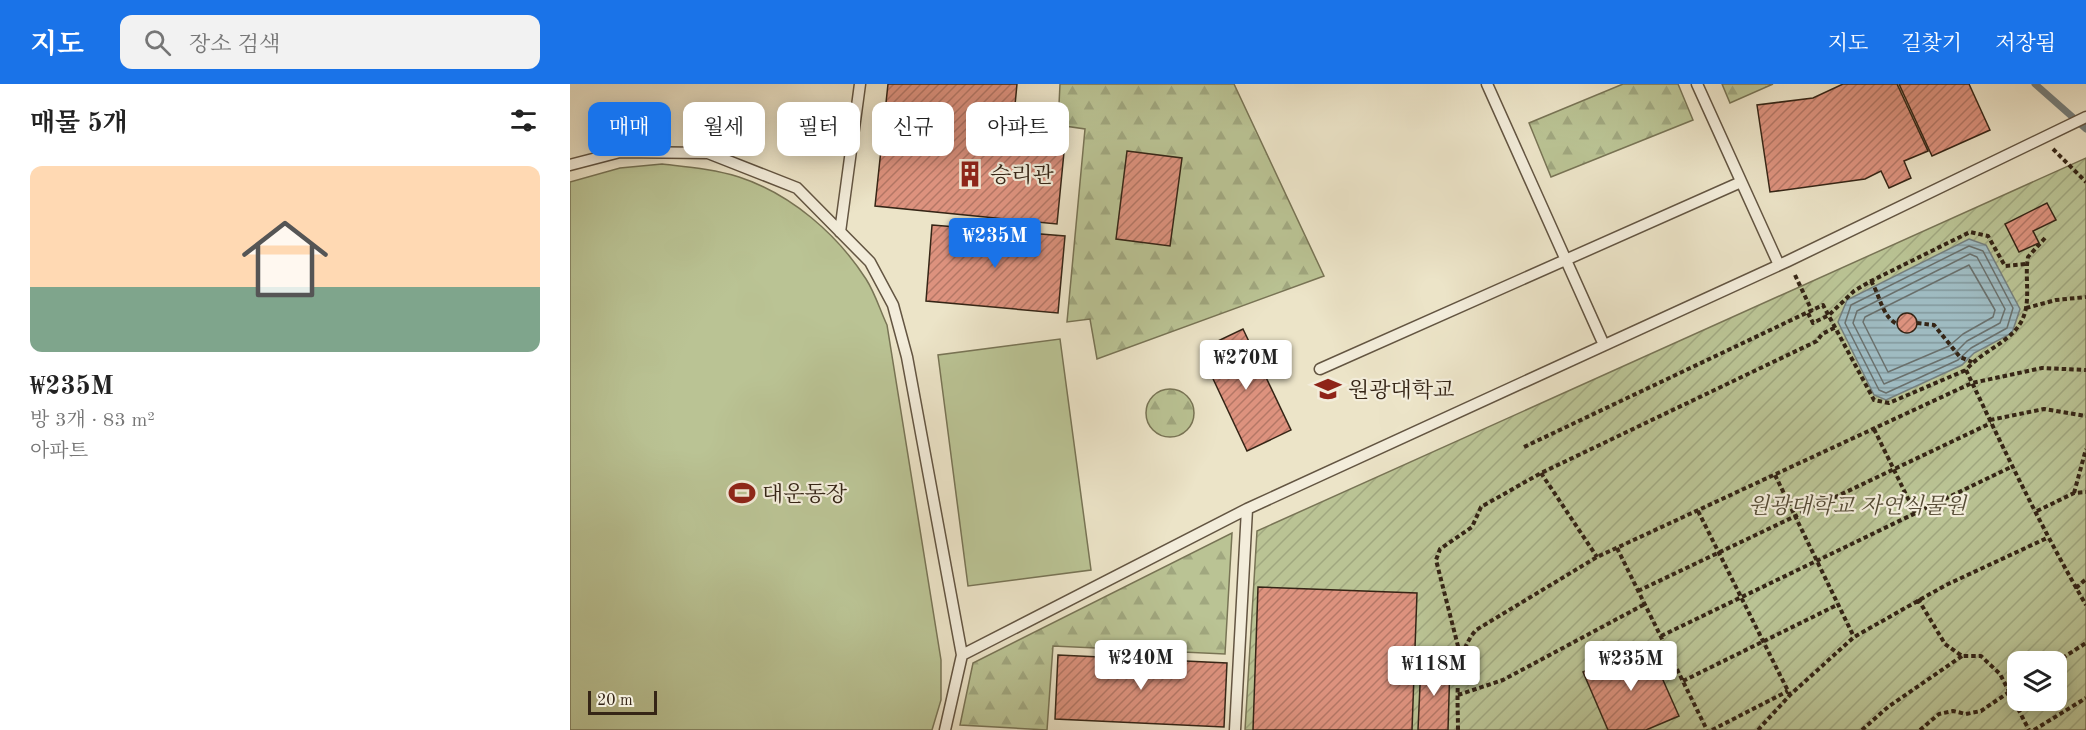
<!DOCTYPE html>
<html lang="ko">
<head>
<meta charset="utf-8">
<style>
  :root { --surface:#fff; --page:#f2f2f2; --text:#222; --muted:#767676; --accent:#1a73e8 }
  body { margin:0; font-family:"Old Standard TT","Noto Serif KR",serif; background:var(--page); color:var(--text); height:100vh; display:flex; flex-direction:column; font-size:22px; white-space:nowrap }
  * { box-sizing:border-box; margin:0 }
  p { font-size:20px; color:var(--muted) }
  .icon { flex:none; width:33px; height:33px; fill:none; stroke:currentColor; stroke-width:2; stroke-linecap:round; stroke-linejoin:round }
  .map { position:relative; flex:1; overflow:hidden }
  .side { display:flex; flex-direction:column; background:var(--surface); width:570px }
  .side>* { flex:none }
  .banner { position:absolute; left:18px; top:18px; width:570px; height:54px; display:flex; gap:12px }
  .controls { position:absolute; left:1437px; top:567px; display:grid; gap:12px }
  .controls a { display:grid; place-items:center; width:60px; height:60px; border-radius:12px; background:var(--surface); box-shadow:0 3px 15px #0003; font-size:30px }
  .scale { position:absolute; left:18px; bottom:15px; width:69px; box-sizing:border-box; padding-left:6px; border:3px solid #352516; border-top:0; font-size:16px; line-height:21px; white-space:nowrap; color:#352516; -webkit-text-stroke:4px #f3eddb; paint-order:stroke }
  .price { position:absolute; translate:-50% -51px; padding:0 14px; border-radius:6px; background:#fff; color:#222; font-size:20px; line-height:39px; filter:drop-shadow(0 2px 3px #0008) }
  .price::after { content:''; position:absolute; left:50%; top:36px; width:18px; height:14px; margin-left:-9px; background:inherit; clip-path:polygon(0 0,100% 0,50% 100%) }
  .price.selected { background:var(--accent); color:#fff }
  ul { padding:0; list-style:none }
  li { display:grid; align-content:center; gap:12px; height:318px; padding:0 30px }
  li span { display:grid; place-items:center; height:186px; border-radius:12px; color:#555 }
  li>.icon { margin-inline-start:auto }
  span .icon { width:108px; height:108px; fill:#fffc; stroke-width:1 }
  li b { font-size:26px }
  h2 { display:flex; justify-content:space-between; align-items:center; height:72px; padding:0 30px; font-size:26px }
  .pill { padding:0 21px; border-radius:12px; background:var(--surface); box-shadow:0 3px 15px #0003; font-size:21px; line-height:54px }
  .pill.selected { background:var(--accent); color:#fff }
  header { display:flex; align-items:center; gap:36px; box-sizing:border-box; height:84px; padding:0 30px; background:var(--accent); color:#fff }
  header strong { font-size:28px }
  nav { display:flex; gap:33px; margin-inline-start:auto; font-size:21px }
  .search { width:420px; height:54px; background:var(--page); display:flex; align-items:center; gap:15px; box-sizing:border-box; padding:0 21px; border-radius:12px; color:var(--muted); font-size:22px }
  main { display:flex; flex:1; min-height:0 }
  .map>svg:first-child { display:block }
</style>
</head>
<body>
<header>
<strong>지도</strong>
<div class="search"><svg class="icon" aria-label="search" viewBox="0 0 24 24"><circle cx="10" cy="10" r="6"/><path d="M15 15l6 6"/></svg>장소 검색</div>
<nav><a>지도</a><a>길찾기</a><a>저장됨</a></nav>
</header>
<main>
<section class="side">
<h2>매물 5개<svg class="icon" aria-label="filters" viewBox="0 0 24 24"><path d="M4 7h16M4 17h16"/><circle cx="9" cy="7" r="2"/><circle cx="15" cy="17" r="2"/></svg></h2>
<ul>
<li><span style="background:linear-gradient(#ffd9b3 65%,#7fa58c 0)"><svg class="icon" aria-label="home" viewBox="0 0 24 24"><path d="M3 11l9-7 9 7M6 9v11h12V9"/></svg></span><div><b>₩235M</b><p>방 3개 · 83 m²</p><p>아파트</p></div></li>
</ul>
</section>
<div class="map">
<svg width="1516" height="646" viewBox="0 0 1516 646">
  <defs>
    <pattern id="forest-firs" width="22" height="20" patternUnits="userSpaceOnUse" patternTransform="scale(1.5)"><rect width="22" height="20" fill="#bac394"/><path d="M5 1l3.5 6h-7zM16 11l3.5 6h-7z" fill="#a0a77f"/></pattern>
    <pattern id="garden-furrows" width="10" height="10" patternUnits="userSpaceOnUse" patternTransform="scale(1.5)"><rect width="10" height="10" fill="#bac394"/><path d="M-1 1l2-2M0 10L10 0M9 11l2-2" fill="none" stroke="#a0a77f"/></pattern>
    <pattern id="water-rules" width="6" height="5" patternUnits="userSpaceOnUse" patternTransform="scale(1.5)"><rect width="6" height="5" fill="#9fbbc1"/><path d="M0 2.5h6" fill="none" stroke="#82989c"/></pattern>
    <pattern id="building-hatch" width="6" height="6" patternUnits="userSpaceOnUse" patternTransform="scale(1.5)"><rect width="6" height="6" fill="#dd927e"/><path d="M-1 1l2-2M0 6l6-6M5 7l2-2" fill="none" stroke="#b47766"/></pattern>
  </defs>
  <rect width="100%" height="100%" fill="#ece4c8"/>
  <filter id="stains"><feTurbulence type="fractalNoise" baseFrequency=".00333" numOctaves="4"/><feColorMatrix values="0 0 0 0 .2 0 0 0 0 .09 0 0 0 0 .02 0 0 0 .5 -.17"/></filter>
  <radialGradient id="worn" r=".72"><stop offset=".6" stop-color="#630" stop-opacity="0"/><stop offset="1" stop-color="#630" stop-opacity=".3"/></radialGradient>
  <path fill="#bac394" stroke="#787455" stroke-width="1.5" d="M92 80C118 83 144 85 169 93 221 110 267 150 296 195 305 209 310 226 317 241L371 576V616L362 646H0V98L50 84Z
    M490 255 521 486 398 502 368 271Z"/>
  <path fill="url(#forest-firs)" stroke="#787455" stroke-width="1.5" d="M490 0H664L754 192 527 275 520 235 497 238 515 45 488 41Z
    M1053 0H1108L1123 36 981 93 959 39Z
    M1152 0H1203L1160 19Z
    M576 329a24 24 0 1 1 48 0a24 24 0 1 1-48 0Z
    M662 449 655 570 483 562 477 646 390 641 403 579Z"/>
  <path fill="url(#garden-furrows)" stroke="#787455" stroke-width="1.5" fill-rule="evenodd" d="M1516 74V646H675L687 447ZM1448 578H1486V616H1448Z"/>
  <path fill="url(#water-rules)" stroke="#757f7d" stroke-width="1.5" d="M1399 155 1416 161 1450 225 1442 249 1404 269 1392 281 1316 316 1304 311 1268 238 1277 216Z"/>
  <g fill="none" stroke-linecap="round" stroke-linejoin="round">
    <path stroke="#6a706c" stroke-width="1.5" d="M1399 162 1413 167 1443 224 1437 244 1401 264 1388 276 1316 309 1309 306 1275 239 1281 221Z
      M1400 170 1407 173 1435 225 1430 239 1397 257 1384 270 1314 300 1283 239 1287 227Z
      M1399 181 1425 226 1423 233 1393 250 1379 262 1318 288 1293 238 1295 233Z"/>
    <path stroke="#757f7d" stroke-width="7" d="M1465 0 1516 45"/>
  </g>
  <path fill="url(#building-hatch)" stroke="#352516" stroke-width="1.5" d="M318 0H447L442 53 495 58 487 140 305 122Z
    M1273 0H1327L1358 67 1334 77 1341 94 1319 104 1311 87 1295 95 1200 108 1187 21 1243 14Z
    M1329 0H1399L1420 46 1362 72Z
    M557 67 612 74 600 162 546 155Z
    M1477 119 1486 136 1463 147 1469 159 1449 168 1435 140Z
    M362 141 495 152 488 229 356 217Z
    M1327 239a10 10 0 1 1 20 0a10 10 0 1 1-20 0Z
    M673 245 721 346 677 367 637 282 643 280 635 263Z
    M688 503 847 509 842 646H683Z
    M1077 560 1109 632 1076 646H1038L1013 588Z
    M488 571 657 579 654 643 485 635Z
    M851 579 880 580 878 646H848Z"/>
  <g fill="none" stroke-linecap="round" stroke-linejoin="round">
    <g stroke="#635542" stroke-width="13">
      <path id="service" d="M917 0 1034 261
        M1127 0 1209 181
        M0 81 50 68 138 69 227 104 300 178 323 221 337 273 392 571 375 646
        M270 148 290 0
        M750 285 1171 98
        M392 571 677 425 1218 177 1516 33
        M665 646 677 425"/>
    </g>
    <path stroke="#352516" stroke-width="4" stroke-dasharray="4.5 3" stroke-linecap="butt" d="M1483 65 1516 98
      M1475 154 1458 173C1455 190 1459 207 1456 224 1450 257 1415 263 1396 286 1434 366 1472 445 1516 521
      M1225 191 1242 227
      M1301 197C1310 211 1312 233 1327 240
      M1456 224 1486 216 1516 213
      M1238 229 1243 239 1259 231 1284 207 1301 197 1400 148 1418 152 1435 182 1456 180
      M1347 239 1364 241 1390 273 1402 278
      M1420 336 1474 325 1516 332
      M1304 345 1345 429
      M954 363 1253 221 1304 316 1319 319 1396 286
      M971 389 1027 473
      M1205 391 1284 553
      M1504 409 1516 365
      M1128 427 1220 611
      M1467 427 1504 409 1516 408
      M1047 464 1137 646
      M1506 504 1516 495
      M1068 507 1421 339
      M1348 515 1375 560 1392 572H1411L1430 590 1459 646
      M1091 552 1441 383
      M890 570 866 476 870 465 902 443 911 423 971 389 1247 257 1252 250 1266 243
      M1486 578 1516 559
      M1113 597 1267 521
      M888 611 933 596 1075 520
      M888 646C888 612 883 573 906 546L1027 473 1402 299 1472 284 1516 286
      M1142 646 1218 607
      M1188 646 1220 611 1284 553 1376 501 1477 454
      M1292 646 1318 623 1392 572
      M1350 646 1369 630 1383 627 1396 630 1411 627 1448 602
      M1464 646 1516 614"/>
    <use href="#service" stroke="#f3eddb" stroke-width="10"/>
  </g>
  <defs>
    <g id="building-bare" transform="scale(2.07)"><path d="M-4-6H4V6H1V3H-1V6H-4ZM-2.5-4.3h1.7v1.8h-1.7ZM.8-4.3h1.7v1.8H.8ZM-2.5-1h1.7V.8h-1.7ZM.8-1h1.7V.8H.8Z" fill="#8f2418" stroke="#f3eddb" stroke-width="2.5" paint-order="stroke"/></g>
    <g id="university-bare" transform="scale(2.07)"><path d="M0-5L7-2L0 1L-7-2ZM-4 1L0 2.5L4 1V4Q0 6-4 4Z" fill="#8f2418" stroke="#f3eddb" stroke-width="2.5" paint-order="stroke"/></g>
    <g id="stadium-bare" transform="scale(2.07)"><path d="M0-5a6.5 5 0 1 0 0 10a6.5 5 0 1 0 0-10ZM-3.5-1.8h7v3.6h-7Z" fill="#8f2418" stroke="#f3eddb" stroke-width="2.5" paint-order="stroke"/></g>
  </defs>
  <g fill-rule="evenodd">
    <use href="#building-bare" x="400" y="90"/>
    <use href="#university-bare" x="758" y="305"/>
    <use href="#stadium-bare" x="172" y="409"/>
  </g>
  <g text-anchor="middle" stroke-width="4.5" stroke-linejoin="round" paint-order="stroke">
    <g font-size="22" fill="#352516" stroke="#f3eddb" text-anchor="start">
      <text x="420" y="98">승리관</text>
      <text x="778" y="313">원광대학교</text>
      <text x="192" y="417">대운동장</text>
    </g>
    <g font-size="22" font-style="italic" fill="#564c36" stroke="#f3eddb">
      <text x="1287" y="429">원광대학교 자연식물원</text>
    </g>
  </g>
  <rect width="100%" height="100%" filter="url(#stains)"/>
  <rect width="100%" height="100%" fill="url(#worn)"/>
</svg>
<div class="controls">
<a><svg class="icon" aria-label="layers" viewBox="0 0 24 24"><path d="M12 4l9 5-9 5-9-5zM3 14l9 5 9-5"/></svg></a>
</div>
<div class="scale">20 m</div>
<b class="price selected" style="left:425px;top:185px">₩235M</b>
<b class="price" style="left:676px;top:307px">₩270M</b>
<b class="price" style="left:571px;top:607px">₩240M</b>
<b class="price" style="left:1061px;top:608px">₩235M</b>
<b class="price" style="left:864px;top:613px">₩118M</b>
<div class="banner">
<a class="pill selected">매매</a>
<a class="pill">월세</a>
<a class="pill">필터</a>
<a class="pill">신규</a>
<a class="pill">아파트</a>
</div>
</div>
</main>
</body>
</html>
